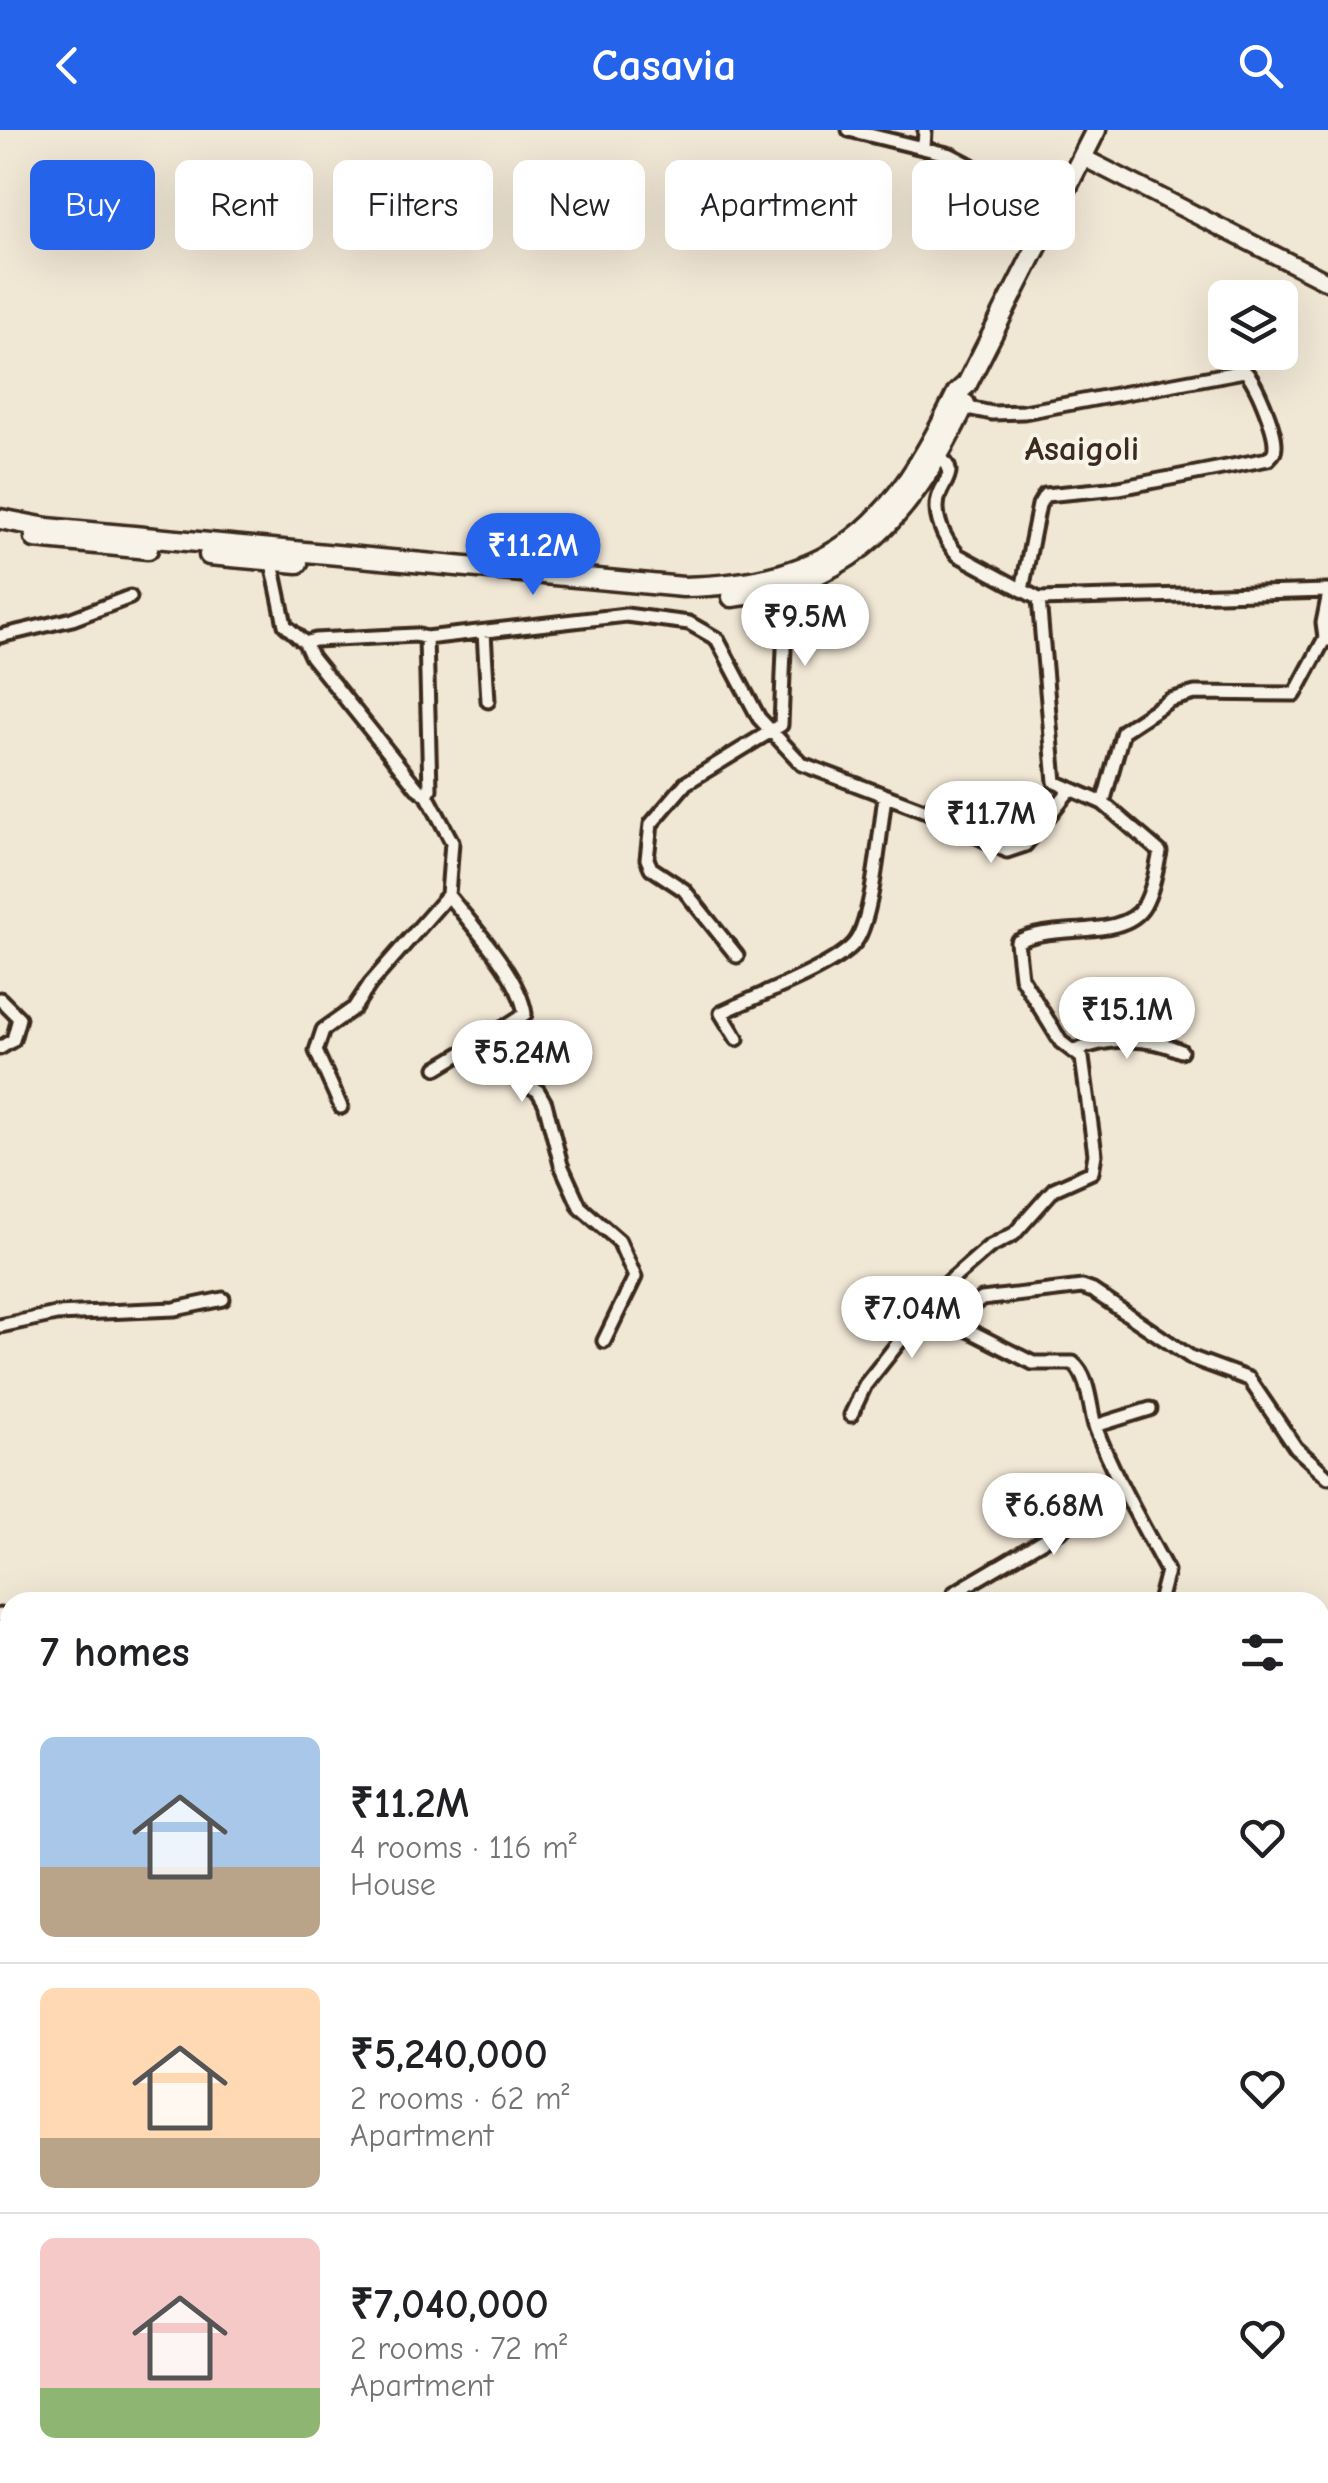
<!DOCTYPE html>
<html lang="en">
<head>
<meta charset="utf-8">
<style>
  :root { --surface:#fff; --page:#f6f6f6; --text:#202124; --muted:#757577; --line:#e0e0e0; --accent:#2563eb }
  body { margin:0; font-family:"Comic Neue",sans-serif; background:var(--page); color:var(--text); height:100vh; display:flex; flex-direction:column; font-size:38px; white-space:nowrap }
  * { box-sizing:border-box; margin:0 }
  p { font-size:32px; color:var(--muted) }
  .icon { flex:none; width:55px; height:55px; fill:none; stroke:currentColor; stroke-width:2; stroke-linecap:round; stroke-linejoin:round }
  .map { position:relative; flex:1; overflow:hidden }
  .panel { position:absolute; left:0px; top:1462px; width:1330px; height:892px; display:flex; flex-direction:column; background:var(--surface); border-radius:30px 30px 0 0; box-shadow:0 10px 40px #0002 }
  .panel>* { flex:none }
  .banner { position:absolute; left:30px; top:30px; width:1270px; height:90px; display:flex; gap:20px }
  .tools { position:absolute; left:1208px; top:150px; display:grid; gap:20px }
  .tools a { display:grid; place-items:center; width:90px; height:90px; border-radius:15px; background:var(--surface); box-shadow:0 10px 40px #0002; font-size:50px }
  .price { position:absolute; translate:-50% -85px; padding:0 22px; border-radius:35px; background:#fff; color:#222; font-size:32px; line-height:65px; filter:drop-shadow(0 2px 5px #0008) }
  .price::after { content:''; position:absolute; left:50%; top:60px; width:30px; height:22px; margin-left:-15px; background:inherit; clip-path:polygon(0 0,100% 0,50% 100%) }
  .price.active { background:var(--accent); color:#fff }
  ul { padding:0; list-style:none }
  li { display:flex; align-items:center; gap:30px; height:250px; padding:0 40px }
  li+li { border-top:2px solid var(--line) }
  li span { display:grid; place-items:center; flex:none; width:280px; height:200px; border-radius:15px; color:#555 }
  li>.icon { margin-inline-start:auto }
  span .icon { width:120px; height:120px; fill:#fffc; stroke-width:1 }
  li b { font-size:42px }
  h2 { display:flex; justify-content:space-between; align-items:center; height:120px; padding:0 40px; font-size:42px }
  .tag { padding:0 35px; border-radius:15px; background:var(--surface); box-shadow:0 10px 40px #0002; font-size:35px; line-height:90px }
  .tag.active { background:var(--accent); color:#fff }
  header { display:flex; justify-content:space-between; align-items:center; height:130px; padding:0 40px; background:var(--accent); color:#fff; font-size:45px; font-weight:800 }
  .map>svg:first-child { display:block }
</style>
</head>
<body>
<header><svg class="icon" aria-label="back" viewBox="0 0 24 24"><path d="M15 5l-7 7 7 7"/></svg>Casavia<svg class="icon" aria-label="search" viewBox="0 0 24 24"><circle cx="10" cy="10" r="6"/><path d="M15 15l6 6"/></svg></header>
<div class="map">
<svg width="1328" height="2353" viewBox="0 0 1328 2353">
  <rect width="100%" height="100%" fill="#f1e7d5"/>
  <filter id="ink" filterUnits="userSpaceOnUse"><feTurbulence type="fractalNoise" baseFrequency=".01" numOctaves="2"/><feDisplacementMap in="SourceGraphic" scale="20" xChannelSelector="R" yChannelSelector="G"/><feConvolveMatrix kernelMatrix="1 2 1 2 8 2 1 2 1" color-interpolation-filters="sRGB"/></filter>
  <g filter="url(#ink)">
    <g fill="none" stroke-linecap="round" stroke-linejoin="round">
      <path stroke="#638891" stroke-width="2.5" d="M1320 2227 1328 2219
        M1009 2353 1019 2345"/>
      <g stroke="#3b2a1e" stroke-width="19">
        <path id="minor" d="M849 0 951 25 1054 79
          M924 18 925 0
          M963 277 992 283 1024 282 1244 241C1255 247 1275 300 1275 315 1275 323 1273 324 1268 329L1119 358 1045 365 1039 375 1022 460
          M932 322C938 326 948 332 949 340 950 348 942 356 940 363 931 383 944 410 958 425L1039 469 1328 461
          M271 428 285 495 305 513 311 526 417 658 427 665 452 712 448 765 370 854 354 878 323 900 316 921 341 977
          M1328 468 1323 493 1325 508 1328 510
          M1039 469 1055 652 1103 673 1160 722C1156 740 1153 760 1144 776 1124 811 1051 792 1017 812L1021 847 1061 912 1082 928 1095 1024 1092 1042 1054 1059 1014 1104 989 1117 942 1158 943 1175 952 1191 964 1198 1033 1233H1073C1090 1247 1089 1278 1096 1299 1115 1348 1142 1394 1167 1441L1159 1472
          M484 502 488 571
          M0 506 72 489 130 467
          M426 508 430 659 427 665
          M305 513 315 510 416 505 426 508 626 485 689 493 717 509 759 588 802 634 926 681 1007 721 1025 715 1069 661
          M1103 673 1123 601 1170 570 1195 563 1295 564 1325 508
          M448 765C473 797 519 845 525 884L488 908 505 942 538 961 545 973 561 1035 580 1077 619 1111 635 1147 604 1211
          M737 826 684 760 651 738 647 729 651 694 686 653 781 595 784 519 781 457
          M0 869 19 888 13 910 0 918
          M737 909 721 883C751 868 839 836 856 811 873 787 880 699 885 667
          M1074 921C1108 907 1147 906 1181 921
          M437 938 494 904
          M952 1191 982 1169 1082 1157 1093 1161 1192 1228 1249 1249 1296 1318 1328 1347
          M0 1196 56 1184 175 1179 223 1169
          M851 1285 865 1255 941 1159
          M1095 1296 1150 1279
          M954 1463 1064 1398 1086 1382 1118 1348
          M0 1485 10 1489
          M0 1593 10 1601
          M1320 1863 1327 1881 1320 1902
          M650 2345 683 2353
          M577 2353 579 2345"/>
      </g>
      <g stroke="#3b2a1e" stroke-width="22">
        <path id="tertiary" d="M1082 27 1328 152"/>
      </g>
      <g stroke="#3b2a1e" stroke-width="25">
        <path id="secondary" d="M0 389 47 398 683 457C837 454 892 396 957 263L967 254 1096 0
          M35 408 148 419
          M209 425 298 433
          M732 467C856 454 915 379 965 274"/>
      </g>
      <use href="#minor" stroke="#f7f3e8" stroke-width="11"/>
      <use href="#tertiary" stroke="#f7f3e8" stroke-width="15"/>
      <use href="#secondary" stroke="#f7f3e8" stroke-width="18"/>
    </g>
  </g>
  <g text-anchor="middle" stroke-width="8" stroke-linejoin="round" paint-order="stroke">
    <g font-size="35" font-weight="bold" fill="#3b2a1e" stroke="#f7f3e8">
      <text x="1082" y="330">Asaigoli</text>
    </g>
  </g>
</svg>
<div class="tools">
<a><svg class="icon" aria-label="layers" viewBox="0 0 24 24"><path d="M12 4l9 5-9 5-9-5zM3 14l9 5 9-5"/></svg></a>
</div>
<b class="price active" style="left:533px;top:468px">₹11.2M</b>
<b class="price" style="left:805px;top:539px">₹9.5M</b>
<b class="price" style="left:991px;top:736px">₹11.7M</b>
<b class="price" style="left:1127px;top:932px">₹15.1M</b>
<b class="price" style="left:522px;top:975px">₹5.24M</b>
<b class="price" style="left:912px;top:1231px">₹7.04M</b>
<b class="price" style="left:1054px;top:1428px">₹6.68M</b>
<div class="banner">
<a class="tag active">Buy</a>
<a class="tag">Rent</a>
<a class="tag">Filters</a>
<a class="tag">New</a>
<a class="tag">Apartment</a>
<a class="tag">House</a>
</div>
<section class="panel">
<h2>7 homes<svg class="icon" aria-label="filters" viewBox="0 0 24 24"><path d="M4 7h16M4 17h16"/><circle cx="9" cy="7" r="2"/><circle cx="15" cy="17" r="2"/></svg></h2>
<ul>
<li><span style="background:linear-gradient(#a9c7e8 65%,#b9a48a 0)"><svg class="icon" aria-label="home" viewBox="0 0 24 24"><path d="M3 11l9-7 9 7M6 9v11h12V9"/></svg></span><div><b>₹11.2M</b><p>4 rooms · 116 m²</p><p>House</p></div><svg class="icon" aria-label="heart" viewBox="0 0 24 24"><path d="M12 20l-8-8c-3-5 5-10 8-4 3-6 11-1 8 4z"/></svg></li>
<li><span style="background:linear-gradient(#ffd9b3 75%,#b9a48a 0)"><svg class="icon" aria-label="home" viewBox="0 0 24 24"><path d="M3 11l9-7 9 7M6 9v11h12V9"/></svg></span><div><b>₹5,240,000</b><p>2 rooms · 62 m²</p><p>Apartment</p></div><svg class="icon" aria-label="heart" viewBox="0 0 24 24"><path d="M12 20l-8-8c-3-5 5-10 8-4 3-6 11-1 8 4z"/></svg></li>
<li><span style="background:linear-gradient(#f6c9c9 75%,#8fb573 0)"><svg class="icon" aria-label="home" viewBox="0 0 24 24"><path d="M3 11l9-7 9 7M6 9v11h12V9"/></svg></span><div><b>₹7,040,000</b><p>2 rooms · 72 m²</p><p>Apartment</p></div><svg class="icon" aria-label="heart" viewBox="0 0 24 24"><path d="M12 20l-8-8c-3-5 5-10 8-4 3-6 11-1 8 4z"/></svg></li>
</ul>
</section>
</div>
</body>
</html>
